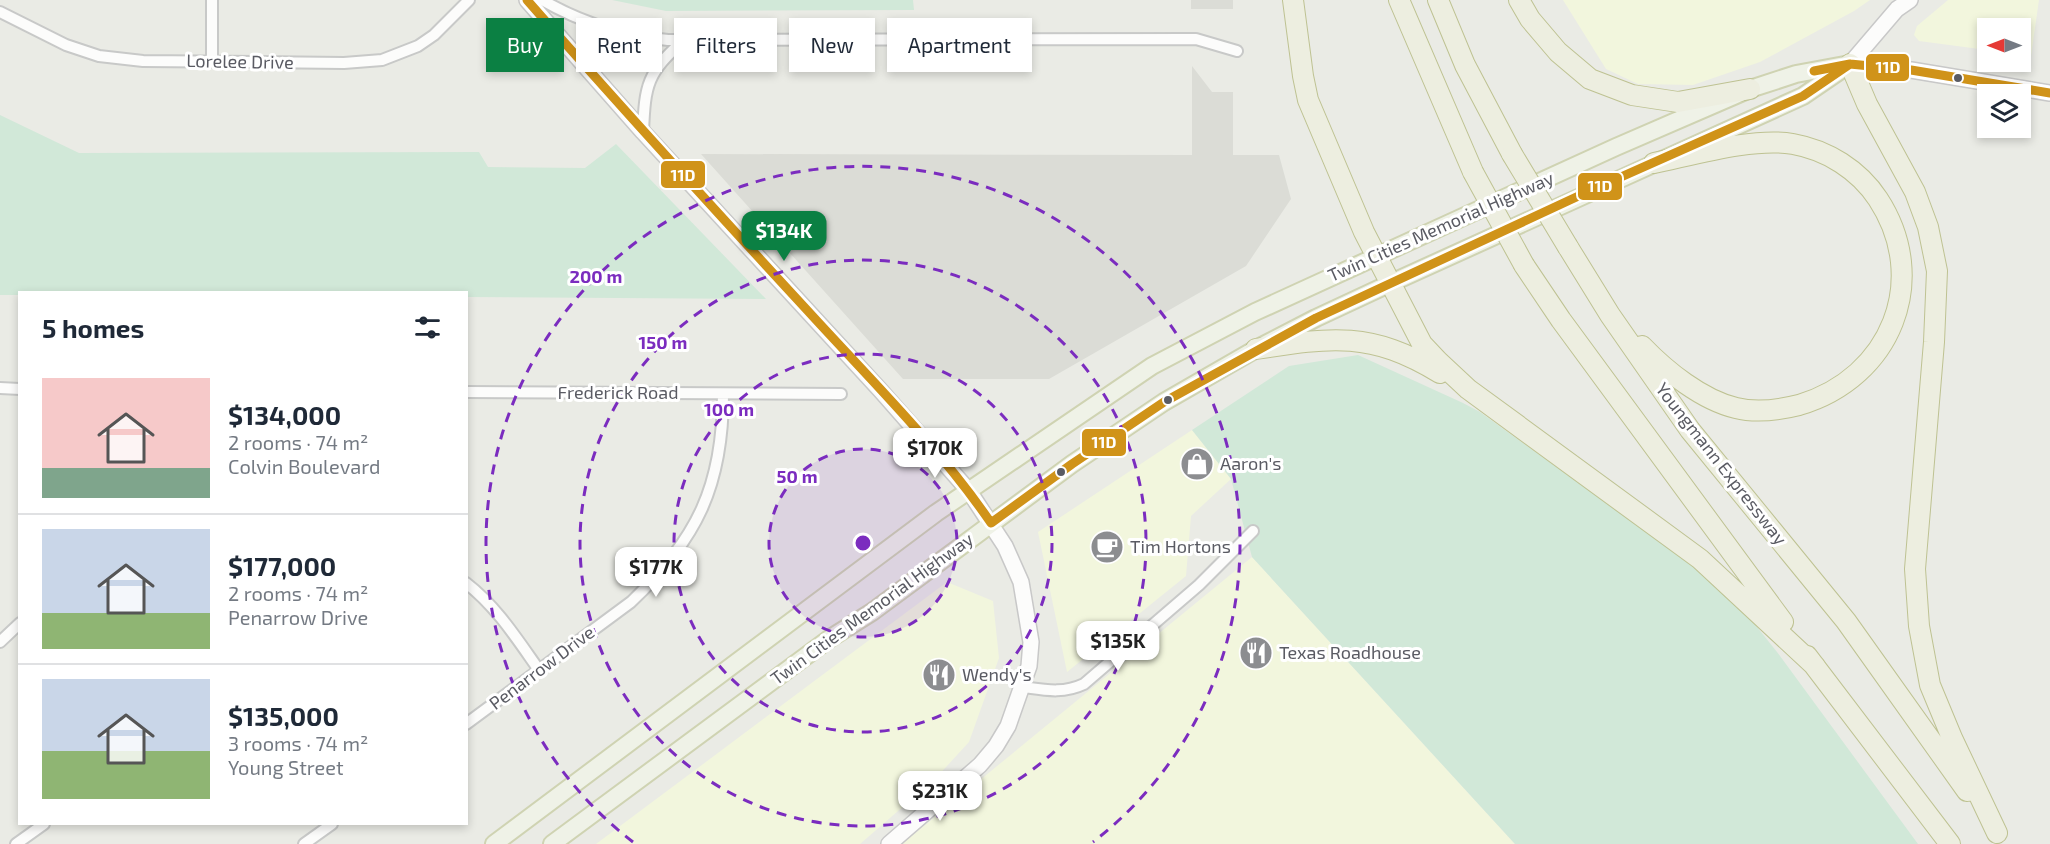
<!DOCTYPE html>
<html lang="en">
<head>
<meta charset="utf-8">
<style>
  :root { --surface:#fff; --page:#f6f6f7; --text:#1f2937; --muted:#747a83; --line:#e0e1e3; --accent:#0b8043 }
  body { margin:0; font-family:"Exo 2",sans-serif; background:var(--page); color:var(--text); height:100vh; display:flex; flex-direction:column; font-size:22px; white-space:nowrap }
  * { box-sizing:border-box; margin:0 }
  p { font-size:20px; color:var(--muted) }
  .icon { flex:none; width:33px; height:33px; fill:none; stroke:currentColor; stroke-width:2; stroke-linecap:round; stroke-linejoin:round }
  .map { position:relative; flex:1; overflow:hidden }
  .drawer { position:absolute; left:18px; top:291px; width:450px; height:534px; display:flex; flex-direction:column; background:var(--surface); border-radius:0px; box-shadow:0 3px 9px #0003 }
  .drawer>* { flex:none }
  .guide { position:absolute; left:486px; top:18px; width:570px; height:54px; display:flex; gap:12px }
  .needle { width:39px; rotate:270deg }
  .buttons { position:absolute; left:1977px; top:18px; display:grid; gap:12px }
  .buttons a { display:grid; place-items:center; width:54px; height:54px; border-radius:0px; background:var(--surface); box-shadow:0 3px 9px #0003; font-size:30px }
  .price { position:absolute; translate:-50% -51px; padding:0 14px; border-radius:12px; background:#fff; color:#222; font-size:20px; line-height:39px; filter:drop-shadow(0 2px 3px #0008) }
  .price::after { content:''; position:absolute; left:50%; top:36px; width:18px; height:14px; margin-left:-9px; background:inherit; clip-path:polygon(0 0,100% 0,50% 100%) }
  .price.selected { background:var(--accent); color:#fff }
  ul { padding:0; list-style:none }
  li { display:flex; align-items:center; gap:18px; height:150px; padding:0 24px }
  li+li { border-top:2px solid var(--line) }
  li span { display:grid; place-items:center; flex:none; width:168px; height:120px; border-radius:0px; color:#555 }
  li>.icon { margin-inline-start:auto }
  span .icon { width:72px; height:72px; fill:#fffc; stroke-width:1 }
  li b { font-size:26px }
  h2 { display:flex; justify-content:space-between; align-items:center; height:72px; padding:0 24px; font-size:26px }
  .tag { padding:0 21px; border-radius:0px; background:var(--surface); box-shadow:0 3px 9px #0003; font-size:21px; line-height:54px }
  .tag.selected { background:var(--accent); color:#fff }
  .map>svg:first-child { display:block }
</style>
</head>
<body>
<div class="map">
<svg width="2050" height="844" viewBox="0 0 2050 844">
  <rect width="100%" height="100%" fill="#eaebe5"/>
  <path fill="#f2f6dd" d="M1563 0H1870L1854 11 1760 62 1693 85 1638 84 1606 69Z
    M1948 0H2039L2031 56 2021 55 2020 28H1988L1987 50 1919 41 1914 35 1917 26Z
    M1192 430 1231 479 1191 516 1186 576 1067 672 1038 532Z
    M1252 557 1515 844H902Z
    M947 582 993 601 999 658 969 742 935 779 860 844H596Z"/>
  <path fill="#dbdcd6" d="M1191 0H1233V9H1191Z
    M1192 66 1212 92H1233V155H1279L1291 199 1246 266 1049 379H903L701 154 1192 155Z"/>
  <path fill="#d1e8d8" d="M612 0H913L914 10 666 11Z
    M0 115 79 153 479 152 488 167 585 168 616 144 766 299 467 297 466 292H20L19 295H0Z
    M1358 355 1463 403 1480 412 1713 580 1745 612 1777 652 1918 844H1515L1252 557 1231 479 1192 430 1289 366Z"/>
  <g fill="none" stroke-linecap="round" stroke-linejoin="round">
    <g stroke="#c8c9c8" stroke-width="14">
      <path id="street" d="M212 0V61
        M542 0C582 23 623 36 668 40L1196 39 1237 51
        M0 12 66 45 99 56 143 61 344 63 382 60 418 46 434 35 469 0
        M643 132C645 84 647 73 684 40
        M0 388 20 389
        M466 392 841 394
        M466 583C496 606 517 639 539 670
        M0 642 20 623
        M1023 687C1045 690 1063 694 1084 684L1199 585 1253 531
        M466 724 631 602C697 539 723 486 723 394
        M16 844 44 824
        M304 844 332 824"/>
    </g>
    <g stroke="#c8c8c8" stroke-width="18">
      <path id="secondary" d="M527 0 643 132 881 391 969 491 1005 546 1021 582 1031 642 1029 666 1008 726 996 746 980 765 889 844
        M1850 64 1911 70 2050 93
        M1850 64 1897 9 1910 0"/>
    </g>
    <g stroke="#cfd3b2" stroke-width="20">
      <path id="primary" d="M494 844 936 513 1152 366 1255 312 1616 147 1750 89 1796 74 1850 64
        M552 844 829 639 872 612 1072 464 1164 402 1256 349 1316 318 1391 283 1803 96 1844 68"/>
    </g>
    <g stroke="#bec292" stroke-width="22">
      <path id="highway" d="M1293 0 1303 76 1308 100 1364 232 1422 344 1438 361 1468 389 1700 559 1815 666
        M1399 0 1473 172
        M1438 0 1465 65 1512 154
        M1519 0 1530 19 1558 52 1590 79 1632 95 1678 102 1750 89
        M1850 64 1867 104 1915 192 1928 227 1937 271 1934 342 1915 569 1919 626 1930 685 1952 738 1997 833
        M1568 247 1610 315 1690 430 1846 621 1967 791
        M1524 265 1561 320 1783 622
        M1642 346C1666 371 1702 400 1736 408 1756 413 1779 410 1799 405 1891 378 1931 280 1878 199 1859 170 1827 150 1793 144 1754 137 1693 155 1654 163
        M1256 349C1332 337 1371 331 1440 373
        M1807 656 1950 844"/>
    </g>
    <use href="#street" stroke="#fcfcfb" stroke-width="10"/>
    <use href="#secondary" stroke="#fcfcfb" stroke-width="15"/>
    <use href="#primary" stroke="#eff2e7" stroke-width="16"/>
    <use href="#highway" stroke="#edeee0" stroke-width="20"/>
    <g stroke="#bec292" stroke-width="22" stroke-linecap="butt">
      <path id="highway-bridge" d="M1512 154 1568 247
        M1473 172 1524 265"/>
    </g>
    <use href="#highway-bridge" stroke="#edeee0" stroke-width="20"/>
    <g stroke="#fff" stroke-width="14">
      <path id="bus-1" d="M527 0C619 105 713 208 807 310 869 378 939 447 991 523L1072 464 1164 402 1316 318 1585 193 1803 96 1850 64
        M1814 71 1850 64 1911 70 2050 93"/>
    </g>
    <use href="#bus-1" stroke="#d09319" stroke-width="9"/>
  </g>
  <circle cx="863" cy="543" r="94" fill="#7b2cbf" fill-opacity=".12"/>
  <g fill="none" stroke="#7b2cbf" stroke-width="3" stroke-dasharray="10 8">
    <circle cx="863" cy="543" r="94"/>
    <circle cx="863" cy="543" r="189"/>
    <circle cx="863" cy="543" r="283"/>
    <path d="M633 842A377 377 0 1 1 1093 842"/>
  </g>
  <defs>
    <g id="shop-disc" transform="scale(1.725)"><circle r="9.5" fill="#8c8d90" stroke="#fff"/><path d="M-5-2.5h2.3a2.7 3.5 0 0 1 5.4 0H5L5.5 6h-11ZM-1.5-2.5h3a1.5 2.3 0 0 0-3 0Z" fill="#fff"/></g>
    <g id="cafe-disc" transform="scale(1.725)"><circle r="9.5" fill="#8c8d90" stroke="#fff"/><path d="M-5.5-4.5H6V0H3Q3 3.5 0 3.5H-2.5Q-5.5 3.5-5.5 0ZM3-3.2v2h1.7v-2ZM-6 4.5H4V6H-6Z" fill="#fff"/></g>
    <g id="restaurant-disc" transform="scale(1.725)"><circle r="9.5" fill="#8c8d90" stroke="#fff"/><path d="M-5-6h1v4h1v-4h1v4h1v-4h1v5L-1.5 .5V6h-2V.5L-5-1ZM5-6V6H3V1.5H1.5Q1.5-4 5-6Z" fill="#fff"/></g>
  </defs>
  <g fill-rule="evenodd">
    <use href="#shop-disc" x="1197" y="464"/>
    <use href="#cafe-disc" x="1107" y="547"/>
    <use href="#restaurant-disc" x="1256" y="653"/>
    <use href="#restaurant-disc" x="939" y="675"/>
  </g>
  <g fill="#5a5b63" stroke="#fff" stroke-width="2">
    <circle cx="1958" cy="78" r="5"/>
    <circle cx="1168" cy="400" r="5"/>
    <circle cx="1061" cy="472" r="5"/>
  </g>
  <g text-anchor="middle" stroke-width="6" stroke-linejoin="round" paint-order="stroke">
    <g font-size="18" fill="#5a5b63" stroke="#fff">
      <text transform="translate(240 62) rotate(1)" y="6">Lorelee Drive</text>
      <text transform="translate(1441 227) rotate(-24)" y="6">Twin Cities Memorial Highway</text>
      <text x="618" y="399">Frederick Road</text>
      <text transform="translate(1721 464) rotate(52)" y="6">Youngmann Expressway</text>
      <text transform="translate(872 609) rotate(-36)" y="6">Twin Cities Memorial Highway</text>
      <text transform="translate(542 668) rotate(-37)" y="6">Penarrow Drive</text>
    </g>
    <g font-size="18" fill="#5a5b63" stroke="#fff" text-anchor="start">
      <text x="1220" y="470">Aaron's</text>
      <text x="1130" y="553">Tim Hortons</text>
      <text x="1279" y="659">Texas Roadhouse</text>
      <text x="962" y="681">Wendy's</text>
    </g>
  </g>
  <circle cx="863" cy="543" r="9" fill="#7b2cbf" stroke="#fff" stroke-width="3"/>
  <g font-size="18" text-anchor="middle" font-weight="bold" fill="#7b2cbf" stroke="#fff" stroke-width="6" stroke-linejoin="round" paint-order="stroke">
    <text x="596" y="283">200 m</text>
    <text x="663" y="349">150 m</text>
    <text x="729" y="416">100 m</text>
    <text x="797" y="483">50 m</text>
  </g>
  <g stroke="#fff" stroke-width="2">
    <rect x="1865" y="53" width="45" height="29" rx="6" fill="#d09319"/>
    <rect x="660" y="160" width="46" height="29" rx="6" fill="#d09319"/>
    <rect x="1577" y="172" width="46" height="29" rx="6" fill="#d09319"/>
    <rect x="1081" y="428" width="46" height="29" rx="6" fill="#d09319"/>
  </g>
  <g font-size="16" text-anchor="middle" font-weight="bold" fill="#fff">
    <text x="1888" y="73">11D</text>
    <text x="683" y="181">11D</text>
    <text x="1600" y="192">11D</text>
    <text x="1104" y="448">11D</text>
  </g>
</svg>
<div class="buttons">
<a><svg class="needle" viewBox="-14 -14 28 28"><path d="M0-13l5 13h-10z" fill="#e53935"/><path d="M0 13l5-13h-10z" fill="#747a83"/></svg></a>
<a><svg class="icon" aria-label="layers" viewBox="0 0 24 24"><path d="M12 4l9 5-9 5-9-5zM3 14l9 5 9-5"/></svg></a>
</div>
<b class="price selected" style="left:784px;top:262px">$134K</b>
<b class="price" style="left:935px;top:479px">$170K</b>
<b class="price" style="left:656px;top:598px">$177K</b>
<b class="price" style="left:1118px;top:672px">$135K</b>
<b class="price" style="left:940px;top:822px">$231K</b>
<div class="guide">
<a class="tag selected">Buy</a>
<a class="tag">Rent</a>
<a class="tag">Filters</a>
<a class="tag">New</a>
<a class="tag">Apartment</a>
</div>
<section class="drawer">
<h2>5 homes<svg class="icon" aria-label="filters" viewBox="0 0 24 24"><path d="M4 7h16M4 17h16"/><circle cx="9" cy="7" r="2"/><circle cx="15" cy="17" r="2"/></svg></h2>
<ul>
<li><span style="background:linear-gradient(#f6c9c9 75%,#7fa58c 0)"><svg class="icon" aria-label="home" viewBox="0 0 24 24"><path d="M3 11l9-7 9 7M6 9v11h12V9"/></svg></span><div><b>$134,000</b><p>2 rooms · 74 m²</p><p>Colvin Boulevard</p></div></li>
<li><span style="background:linear-gradient(#c9d6e8 70%,#8fb573 0)"><svg class="icon" aria-label="home" viewBox="0 0 24 24"><path d="M3 11l9-7 9 7M6 9v11h12V9"/></svg></span><div><b>$177,000</b><p>2 rooms · 74 m²</p><p>Penarrow Drive</p></div></li>
<li><span style="background:linear-gradient(#c9d6e8 60%,#8fb573 0)"><svg class="icon" aria-label="home" viewBox="0 0 24 24"><path d="M3 11l9-7 9 7M6 9v11h12V9"/></svg></span><div><b>$135,000</b><p>3 rooms · 74 m²</p><p>Young Street</p></div></li>
</ul>
</section>
</div>
</body>
</html>
